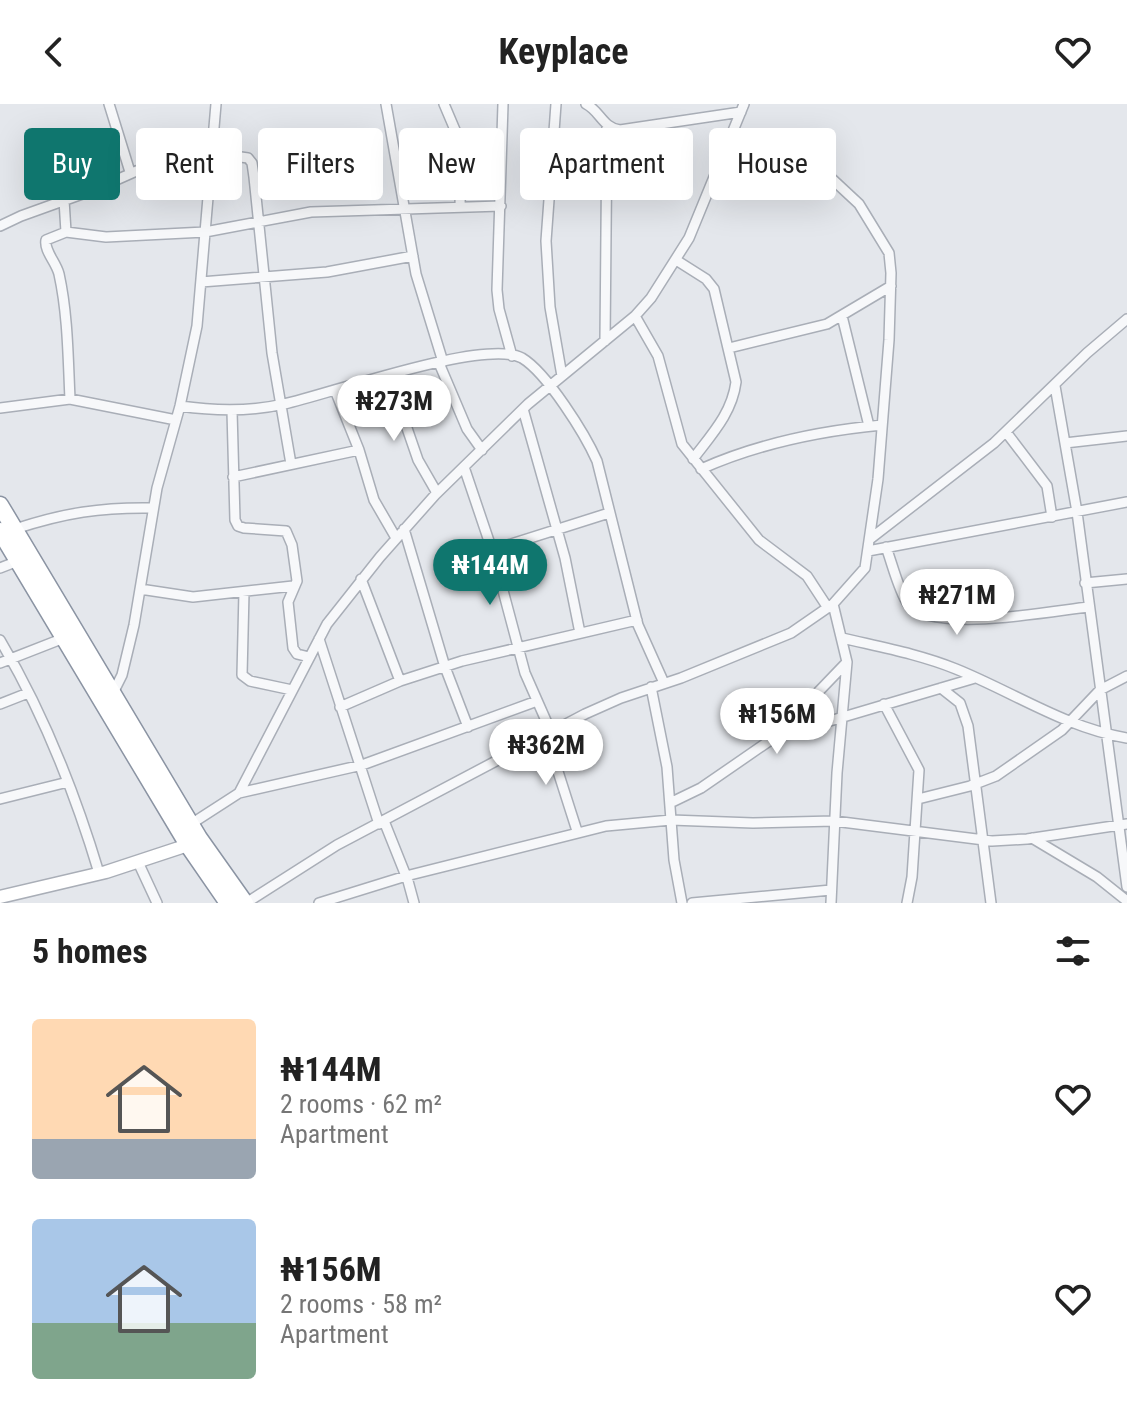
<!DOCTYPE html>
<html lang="en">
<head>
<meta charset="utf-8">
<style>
  :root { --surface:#fff; --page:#f6f6f6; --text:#222; --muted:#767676; --accent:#0f766e }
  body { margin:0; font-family:"Roboto Condensed",sans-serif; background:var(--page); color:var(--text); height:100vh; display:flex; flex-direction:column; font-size:30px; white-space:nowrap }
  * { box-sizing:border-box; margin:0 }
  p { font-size:26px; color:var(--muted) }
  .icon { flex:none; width:44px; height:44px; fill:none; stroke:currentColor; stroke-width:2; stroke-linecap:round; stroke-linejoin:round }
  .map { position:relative; height:799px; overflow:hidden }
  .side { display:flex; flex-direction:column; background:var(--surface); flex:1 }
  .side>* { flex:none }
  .hud { position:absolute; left:24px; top:24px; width:1080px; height:72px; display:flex; gap:16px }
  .price { position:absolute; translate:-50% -68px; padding:0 18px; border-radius:28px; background:#fff; color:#222; font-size:26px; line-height:52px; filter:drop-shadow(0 2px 4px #0008) }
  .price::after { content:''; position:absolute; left:50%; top:48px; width:24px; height:18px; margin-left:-12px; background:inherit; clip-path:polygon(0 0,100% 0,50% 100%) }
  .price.active { background:var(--accent); color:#fff }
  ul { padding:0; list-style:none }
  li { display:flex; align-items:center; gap:24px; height:200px; padding:0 32px }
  li span { display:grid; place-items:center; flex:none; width:224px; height:160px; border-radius:8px; color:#555 }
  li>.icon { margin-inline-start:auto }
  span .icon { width:96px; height:96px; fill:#fffc; stroke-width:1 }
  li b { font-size:34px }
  h2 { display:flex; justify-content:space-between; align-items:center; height:96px; padding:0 32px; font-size:34px }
  .pill { padding:0 28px; border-radius:8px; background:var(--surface); box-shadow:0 8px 32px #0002; font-size:28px; line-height:72px }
  .pill.active { background:var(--accent); color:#fff }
  header { display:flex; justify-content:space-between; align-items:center; height:104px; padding:0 32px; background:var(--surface); font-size:36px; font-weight:700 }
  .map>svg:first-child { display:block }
</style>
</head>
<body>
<header><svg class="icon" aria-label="back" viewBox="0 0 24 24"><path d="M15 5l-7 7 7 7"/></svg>Keyplace<svg class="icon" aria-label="heart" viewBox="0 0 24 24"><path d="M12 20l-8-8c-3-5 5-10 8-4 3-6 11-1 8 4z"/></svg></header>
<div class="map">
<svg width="1127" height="799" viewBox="0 0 1127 799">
  <rect width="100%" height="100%" fill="#e4e7ec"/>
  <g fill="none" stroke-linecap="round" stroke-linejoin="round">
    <g stroke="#a9aeb7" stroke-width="12">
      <path id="street" d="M109 0 130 68
        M386 0 416 170 443 258
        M444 0 461 40 460 103
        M503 0 497 186 499 205 512 252
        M556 0 546 137 550 203 562 272
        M586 0C600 7 603 24 620 26L741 8
        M552 43 607 44
        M64 96 66 128
        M0 122 21 112 96 85 150 61 212 49 248 54 252 59 254 73 272 249 291 360
        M676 156 706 175 714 185 736 278C732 309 712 330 693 355
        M201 178 327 168 413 152
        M635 212 658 252 682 340 759 436 807 472 828 504
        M842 212 869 322
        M605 237 607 21
        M729 244 827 220 891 182
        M439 259 467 325 482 346
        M389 272 418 356 437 389
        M1055 282 1077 408 1127 783
        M335 286 359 346 374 396 396 434
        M70 295C68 254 68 211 59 170 56 158 44 147 46 136L66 128 106 133 205 128 311 108 501 102
        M180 302C215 307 249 308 284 300 330 290 485 234 522 254 547 269 585 330 597 357L638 521 664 579
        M0 304 70 295 176 316
        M523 305 565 454 580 529
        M232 307 235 416 238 422 244 424 286 427 292 441 297 477 288 498 293 544 297 550 309 553
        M1006 328 1047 382 1052 413
        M1065 339 1127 332
        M464 363 493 449 525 569 551 628
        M701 365C759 339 819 327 882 321
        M233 373 359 346
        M15 425C64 409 101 403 153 404
        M404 425 445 563 468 623
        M870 435 994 339 1087 249 1127 215
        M886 443C892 459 899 488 908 500 932 530 1052 507 1088 503
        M492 446 609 409
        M868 447 1127 398
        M0 464 18 457
        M361 475 400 577
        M1085 479 1127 475
        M140 485 193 493 293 482
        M244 488 242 571 250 577 292 586
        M842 534C880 543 919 550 956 565 1013 588 1066 624 1127 634
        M319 535 379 720
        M0 536C43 608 75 689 99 769
        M0 559 64 534
        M651 583 667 663 674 756 682 799
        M941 584 960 599 968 622 991 799
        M113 589 122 571 134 521 157 384 180 302 197 222 216 0
        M0 600 28 589
        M884 600 919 666 912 773 907 799
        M340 603 400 577 462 557 637 516
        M546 630 577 727
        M779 632 975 574
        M239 689 362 661 537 597
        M0 695 68 678
        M918 695 970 682 996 672 1062 626 1100 586 1127 572
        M670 699 701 684 775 633 847 558
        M384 717 408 777 414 799
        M191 720 239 689 327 520 380 453 435 391 528 300 635 212 651 194 689 134 744 0
        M1032 734 1097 773 1127 797
        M138 758 157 799
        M246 799 337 741 585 610 621 594 681 574 791 529 833 500 865 464 878 375 889 236 891 169 889 149 859 100 830 73 806 66 714 76
        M319 799 406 772 606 722 671 716 753 719 834 717 992 737 1027 735 1127 720
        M692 799 831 786
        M831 799 837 669 847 558 833 500"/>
    </g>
    <g stroke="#a9aeb7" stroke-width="15">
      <path id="secondary" d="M0 793 106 768 188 741"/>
    </g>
    <g stroke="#8b94a3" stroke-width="19">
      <path id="highway" d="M0 401 199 734 245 799
        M0 427 188 741 228 799"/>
    </g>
    <use href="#street" stroke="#f7f8fa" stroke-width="9"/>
    <use href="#secondary" stroke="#fff" stroke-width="12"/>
    <use href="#highway" stroke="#fff" stroke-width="16"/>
  </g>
</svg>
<b class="price" style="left:394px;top:339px">₦273M</b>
<b class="price active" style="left:490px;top:503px">₦144M</b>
<b class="price" style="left:957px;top:533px">₦271M</b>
<b class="price" style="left:777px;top:652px">₦156M</b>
<b class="price" style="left:546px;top:683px">₦362M</b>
<div class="hud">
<a class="pill active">Buy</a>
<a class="pill">Rent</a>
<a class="pill">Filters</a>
<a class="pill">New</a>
<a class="pill">Apartment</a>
<a class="pill">House</a>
</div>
</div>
<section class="side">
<h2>5 homes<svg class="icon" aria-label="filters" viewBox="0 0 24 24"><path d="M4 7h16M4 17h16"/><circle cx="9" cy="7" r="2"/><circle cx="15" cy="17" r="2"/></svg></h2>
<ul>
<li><span style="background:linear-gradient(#ffd9b3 75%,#9aa5b1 0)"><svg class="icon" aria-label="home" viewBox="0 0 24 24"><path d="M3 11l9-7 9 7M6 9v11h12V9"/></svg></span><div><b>₦144M</b><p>2 rooms · 62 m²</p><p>Apartment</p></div><svg class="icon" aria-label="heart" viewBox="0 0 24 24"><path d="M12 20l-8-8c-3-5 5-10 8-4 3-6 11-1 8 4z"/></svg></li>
<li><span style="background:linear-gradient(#a9c7e8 65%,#7fa58c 0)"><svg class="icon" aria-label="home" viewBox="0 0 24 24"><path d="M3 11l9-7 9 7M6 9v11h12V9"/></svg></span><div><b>₦156M</b><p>2 rooms · 58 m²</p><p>Apartment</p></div><svg class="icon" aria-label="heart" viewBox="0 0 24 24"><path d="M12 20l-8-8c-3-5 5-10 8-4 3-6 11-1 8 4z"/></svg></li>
</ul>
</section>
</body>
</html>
